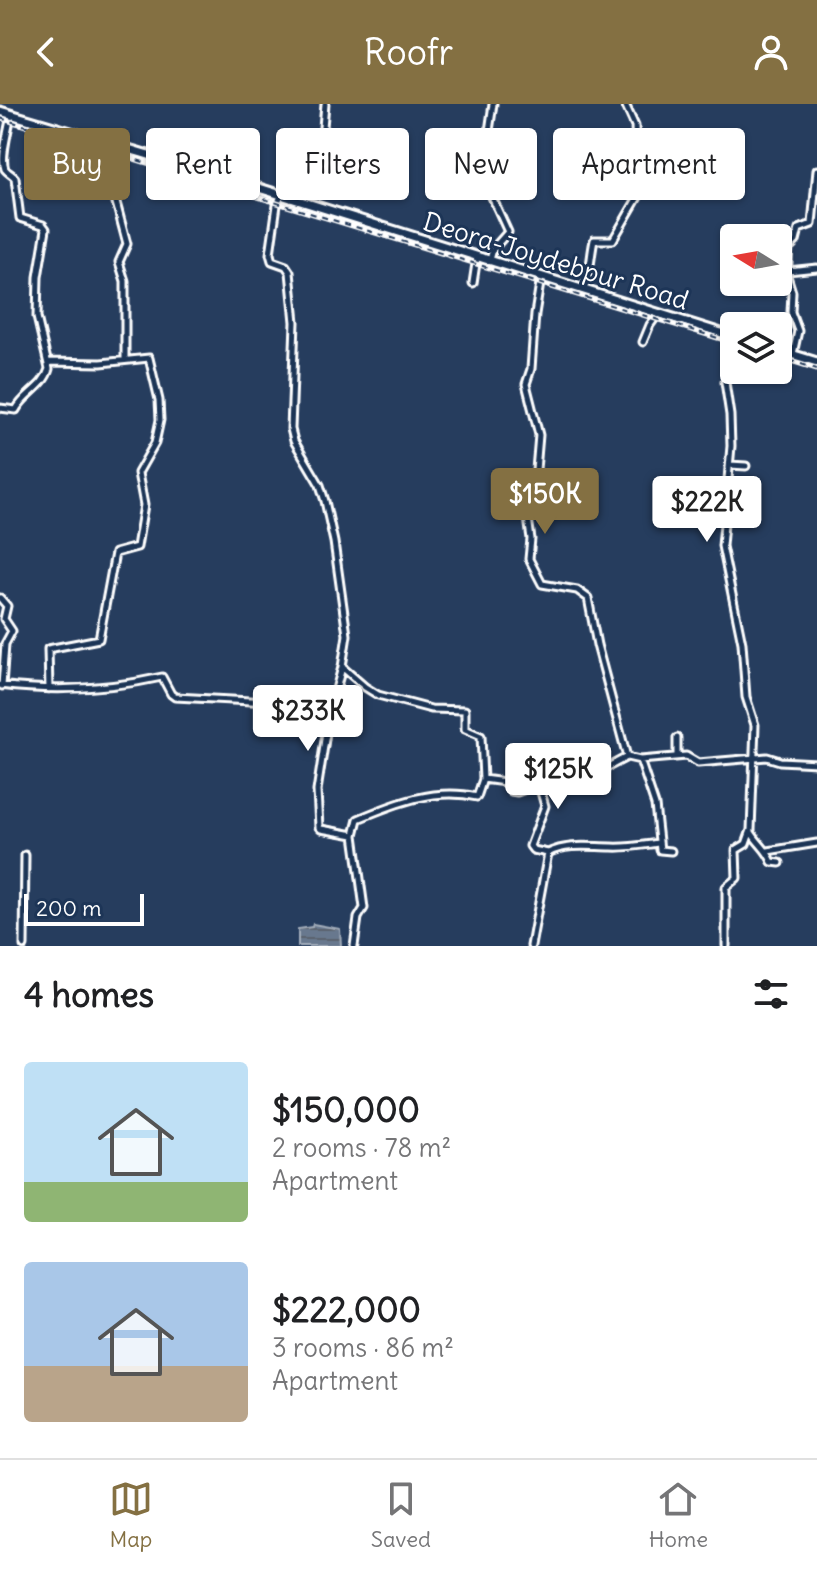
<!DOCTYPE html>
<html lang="en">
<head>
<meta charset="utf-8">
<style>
  :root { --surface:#fff; --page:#f2f2f2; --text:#202124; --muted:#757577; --line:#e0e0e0; --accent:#847042 }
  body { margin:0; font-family:Delius,sans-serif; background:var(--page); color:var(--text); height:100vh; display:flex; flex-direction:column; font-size:30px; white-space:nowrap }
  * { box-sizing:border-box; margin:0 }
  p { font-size:26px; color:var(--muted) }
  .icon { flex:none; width:44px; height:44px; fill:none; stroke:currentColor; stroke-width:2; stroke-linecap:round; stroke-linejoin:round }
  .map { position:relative; height:842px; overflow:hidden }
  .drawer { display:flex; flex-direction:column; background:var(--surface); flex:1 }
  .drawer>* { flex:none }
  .guide { position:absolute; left:24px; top:24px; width:770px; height:72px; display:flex; gap:16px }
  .needle { width:52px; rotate:281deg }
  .buttons { position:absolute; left:720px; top:120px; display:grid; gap:16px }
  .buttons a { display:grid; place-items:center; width:72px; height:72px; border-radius:8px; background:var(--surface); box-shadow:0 2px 6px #0004; font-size:40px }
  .scale { position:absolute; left:24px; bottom:20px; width:120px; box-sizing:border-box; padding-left:8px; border:4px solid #fff; border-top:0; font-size:22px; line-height:28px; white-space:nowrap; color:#fff; -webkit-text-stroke:6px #1d3557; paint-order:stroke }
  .price { position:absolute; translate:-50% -68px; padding:0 18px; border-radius:8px; background:#fff; color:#222; font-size:26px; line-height:52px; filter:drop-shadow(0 2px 4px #0008) }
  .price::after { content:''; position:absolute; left:50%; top:48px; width:24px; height:18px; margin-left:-12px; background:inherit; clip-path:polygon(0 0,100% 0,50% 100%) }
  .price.current { background:var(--accent); color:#fff }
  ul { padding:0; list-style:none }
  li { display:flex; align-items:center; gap:24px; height:200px; padding:0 24px }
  li span { display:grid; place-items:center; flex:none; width:224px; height:160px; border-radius:8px; color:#555 }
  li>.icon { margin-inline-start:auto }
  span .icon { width:96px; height:96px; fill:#fffc; stroke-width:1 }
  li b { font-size:34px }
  h2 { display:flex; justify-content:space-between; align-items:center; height:96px; padding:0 24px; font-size:34px }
  .pill { padding:0 28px; border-radius:8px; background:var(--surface); box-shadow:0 2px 6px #0004; font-size:28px; line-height:72px }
  .pill.current { background:var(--accent); color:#fff }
  header { display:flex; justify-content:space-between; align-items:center; height:104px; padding:0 24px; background:var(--accent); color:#fff; font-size:36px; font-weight:600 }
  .tabs { display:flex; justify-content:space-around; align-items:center; height:112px; border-top:2px solid var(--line); background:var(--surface); font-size:22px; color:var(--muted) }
  .tabs a { display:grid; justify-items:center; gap:4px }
  .tabs .current { color:var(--accent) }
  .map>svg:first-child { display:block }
</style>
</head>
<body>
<header><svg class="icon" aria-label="back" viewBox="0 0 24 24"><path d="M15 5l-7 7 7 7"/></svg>Roofr<svg class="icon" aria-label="person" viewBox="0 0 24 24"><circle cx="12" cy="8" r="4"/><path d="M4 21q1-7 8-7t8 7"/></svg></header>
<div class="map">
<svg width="817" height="842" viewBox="0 0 817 842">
  <defs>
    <pattern id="water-rules" width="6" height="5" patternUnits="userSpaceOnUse" patternTransform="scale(2)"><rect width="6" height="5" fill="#67788e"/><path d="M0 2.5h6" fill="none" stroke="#5a626d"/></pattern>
  </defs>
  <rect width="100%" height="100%" fill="#263d5e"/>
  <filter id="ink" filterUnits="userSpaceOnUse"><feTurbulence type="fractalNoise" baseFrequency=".0125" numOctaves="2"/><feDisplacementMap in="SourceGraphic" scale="16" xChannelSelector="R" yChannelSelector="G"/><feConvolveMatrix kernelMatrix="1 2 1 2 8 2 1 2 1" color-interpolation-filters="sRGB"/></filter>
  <g filter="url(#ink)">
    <path fill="url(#water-rules)" stroke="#a4aebb" stroke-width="2" d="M313 820 340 825 341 842H298V825L312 823Z"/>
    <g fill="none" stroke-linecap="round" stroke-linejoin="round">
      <g stroke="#fff" stroke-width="11">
        <path id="street" d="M109 72 127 140 119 158 125 177V256
          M281 92 277 101 270 150 272 157 286 162 290 168 295 218 291 325 294 337 320 381 325 397 334 438 347 531 342 563 328 616 317 687 319 723 321 725 354 731
          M291 95 293 86 309 79 322 35 325 0
          M490 156 493 145 508 128 487 82 484 61 493 0
          M788 167 817 164
          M541 173 535 210 531 265 526 280 539 331 536 366 531 374 528 414 531 435 529 455 542 480 577 486 588 494 597 541 627 653
          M473 179 477 153
          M584 186C591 167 590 155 594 136H613L638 93 635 22 625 0
          M643 238 650 221 658 210
          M793 250 798 227 791 208 792 188 787 172 789 144 796 137 799 125 812 120 817 66
          M49 258 101 259 149 254 159 296 160 316 155 339 138 369 144 401 137 443 115 449 99 535 48 545 49 585
          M0 304 16 306C24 290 44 283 49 265L37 213 38 173 46 125 43 121 20 114 15 74C13 71 8 69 5 65 0 53 9 25 11 10
          M730 361 746 362
          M0 494 7 502 4 515 12 527 5 540 2 582
          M342 563 365 583 378 591 431 605 465 606V625L481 632 483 675 477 693C436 683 396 699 358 715L354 731 364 804 358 814 354 842
          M0 581C54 588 109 585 162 573L171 590 175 593 287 599 328 616
          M677 652V634
          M640 656 655 701 660 746 671 747
          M483 675 505 678 511 687 517 688 558 674 591 672 627 653 640 656 686 652 698 659 767 653 780 657 817 659
          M539 681 545 702 530 742 533 746 548 749C568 739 590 743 612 743 627 744 643 741 658 739
          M751 728C758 740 767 745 772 758L780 759
          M768 747 817 739
          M24 842 25 751
          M531 842 548 749
          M726 842V783L737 774 736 746 746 740 751 726 755 621 746 593 742 539 722 442 731 342 730 311 725 278 734 237"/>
      </g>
      <g stroke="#fff" stroke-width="13">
        <path id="secondary" d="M0 7 240 78 734 233
          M778 246 817 258"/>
      </g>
      <use href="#street" stroke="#1d3557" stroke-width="5"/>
      <use href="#secondary" stroke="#1d3557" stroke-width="7"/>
      <g stroke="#fff" stroke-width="5">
        <path id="rail" d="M0 14 734 239
          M778 253 817 265"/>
      </g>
      <use href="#rail" stroke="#1d3557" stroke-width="2" stroke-dasharray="6" stroke-linecap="butt"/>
    </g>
  </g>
  <g text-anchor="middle" stroke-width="6" stroke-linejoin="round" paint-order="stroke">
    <g font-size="26" fill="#fff" stroke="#1d3557">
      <text transform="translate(556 157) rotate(17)" y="9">Deora-Joydebpur Road</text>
    </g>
  </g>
</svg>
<div class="buttons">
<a><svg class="needle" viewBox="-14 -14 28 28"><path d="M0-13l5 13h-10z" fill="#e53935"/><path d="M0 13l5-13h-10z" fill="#757577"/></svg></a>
<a><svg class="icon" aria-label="layers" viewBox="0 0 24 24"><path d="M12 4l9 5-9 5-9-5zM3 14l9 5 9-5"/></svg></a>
</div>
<div class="scale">200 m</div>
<b class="price current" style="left:545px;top:432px">$150K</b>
<b class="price" style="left:707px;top:440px">$222K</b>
<b class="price" style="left:308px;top:649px">$233K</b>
<b class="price" style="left:558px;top:707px">$125K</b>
<div class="guide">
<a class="pill current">Buy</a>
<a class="pill">Rent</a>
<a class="pill">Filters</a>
<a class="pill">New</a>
<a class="pill">Apartment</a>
</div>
</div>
<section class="drawer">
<h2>4 homes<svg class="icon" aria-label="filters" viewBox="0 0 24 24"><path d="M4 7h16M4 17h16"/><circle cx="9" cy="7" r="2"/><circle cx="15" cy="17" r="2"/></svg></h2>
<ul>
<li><span style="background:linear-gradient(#bfe0f5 75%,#8fb573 0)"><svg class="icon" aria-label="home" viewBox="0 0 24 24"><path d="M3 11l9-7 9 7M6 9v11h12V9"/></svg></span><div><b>$150,000</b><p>2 rooms · 78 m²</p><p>Apartment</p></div></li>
<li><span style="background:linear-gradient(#a9c7e8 65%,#b9a48a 0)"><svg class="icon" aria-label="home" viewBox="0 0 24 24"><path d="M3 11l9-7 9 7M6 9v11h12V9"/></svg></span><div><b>$222,000</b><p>3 rooms · 86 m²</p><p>Apartment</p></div></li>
</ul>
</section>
<nav class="tabs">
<a class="current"><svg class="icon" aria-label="map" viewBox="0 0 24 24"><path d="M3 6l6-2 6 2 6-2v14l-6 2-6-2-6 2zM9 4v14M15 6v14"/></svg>Map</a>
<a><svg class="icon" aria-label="saved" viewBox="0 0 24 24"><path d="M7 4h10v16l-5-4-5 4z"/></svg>Saved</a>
<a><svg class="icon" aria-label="home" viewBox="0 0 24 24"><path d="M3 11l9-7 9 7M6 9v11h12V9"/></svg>Home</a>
</nav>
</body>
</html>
